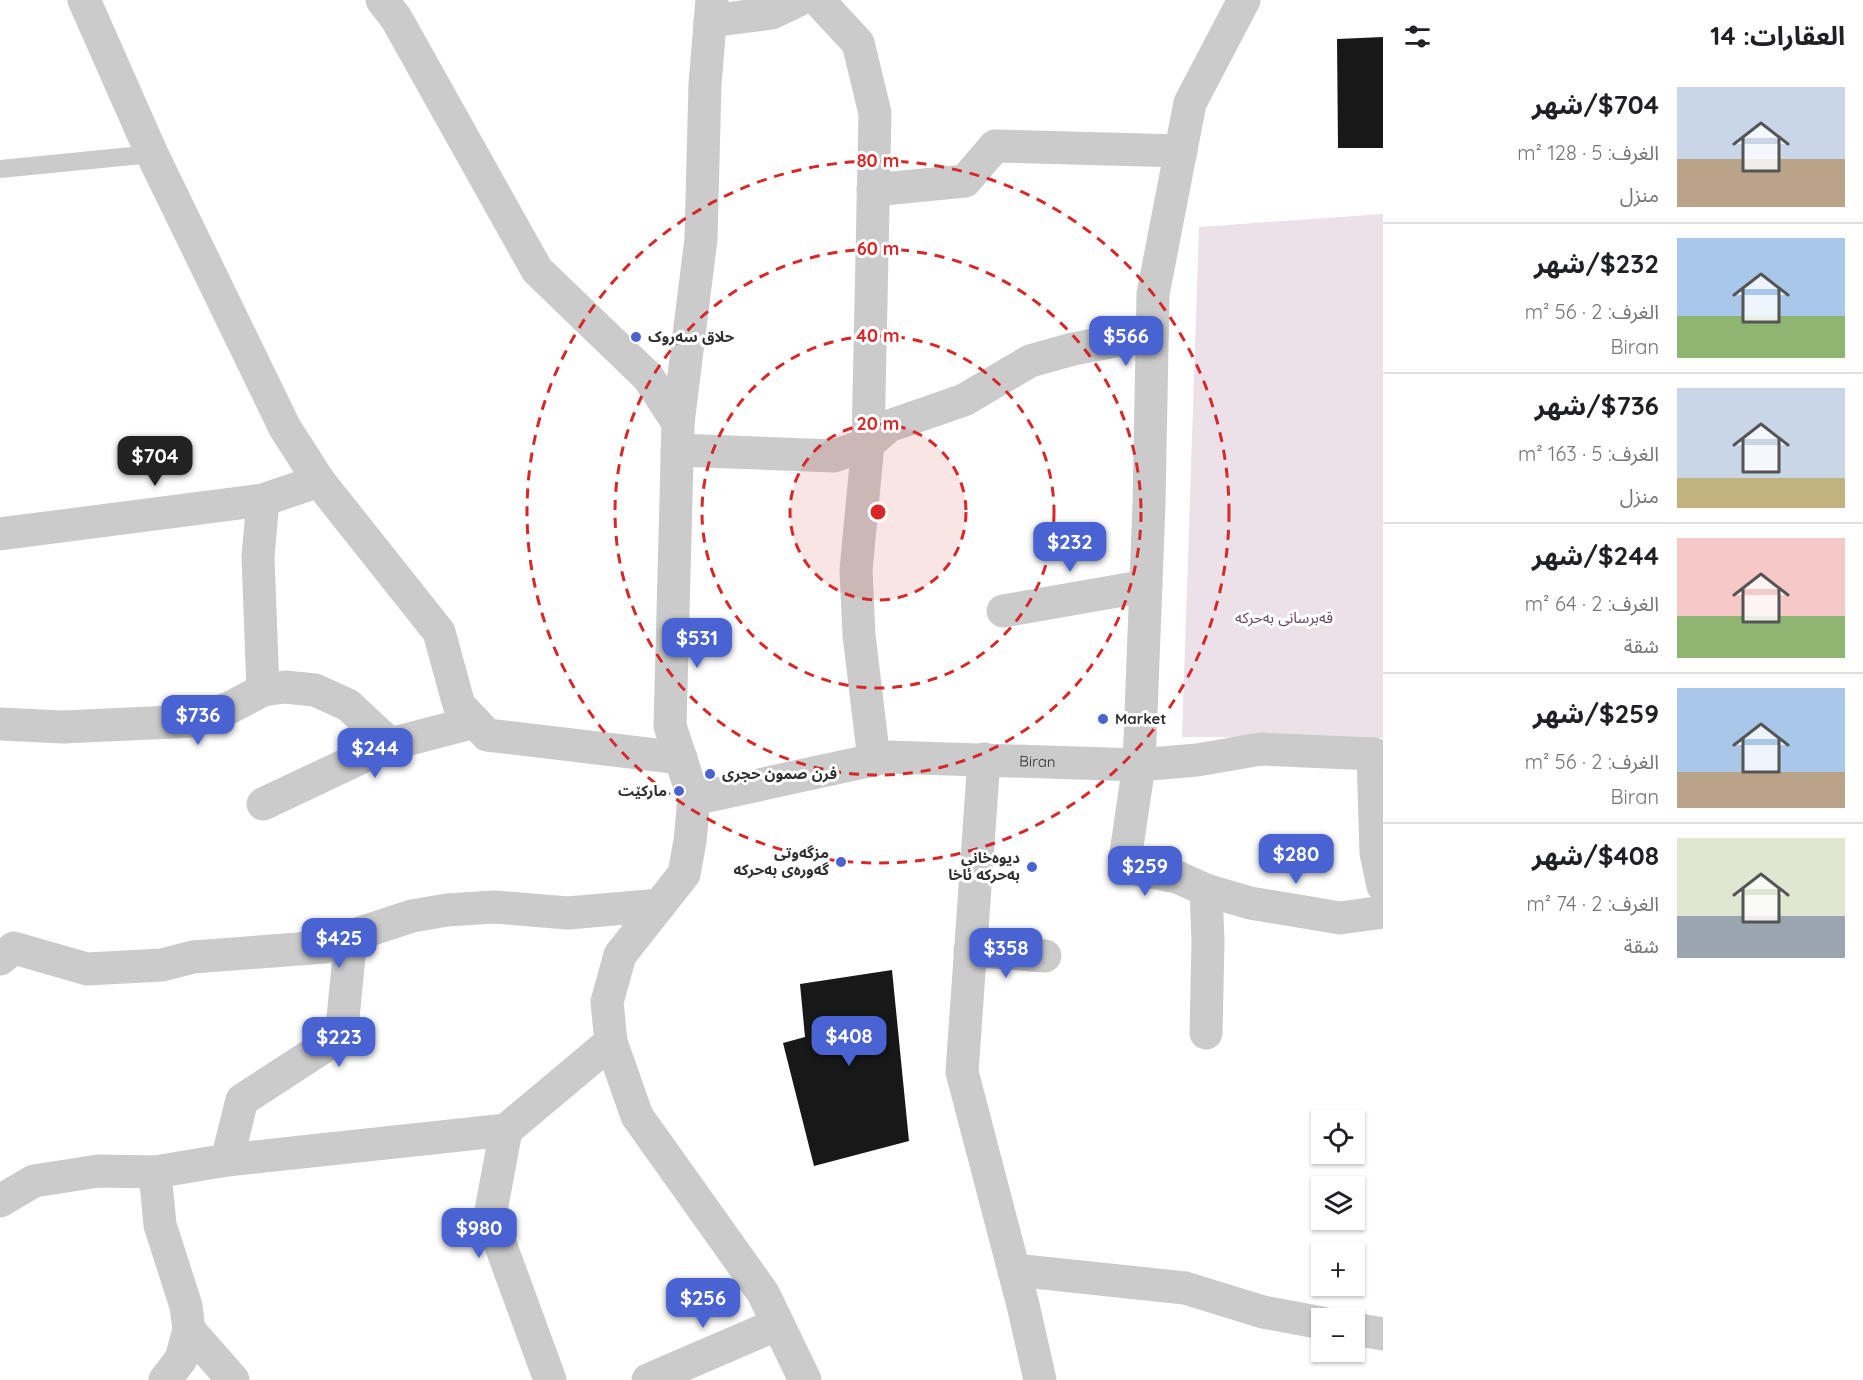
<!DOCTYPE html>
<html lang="ar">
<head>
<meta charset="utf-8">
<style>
  :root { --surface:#fff; --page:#f2f2f2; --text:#202124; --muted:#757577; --line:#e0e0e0; --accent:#4963d2 }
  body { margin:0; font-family:Quicksand,"Noto Sans Arabic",sans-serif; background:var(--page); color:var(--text); direction:rtl; height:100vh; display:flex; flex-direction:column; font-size:22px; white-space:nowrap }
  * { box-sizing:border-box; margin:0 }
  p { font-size:20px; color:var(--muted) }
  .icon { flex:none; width:33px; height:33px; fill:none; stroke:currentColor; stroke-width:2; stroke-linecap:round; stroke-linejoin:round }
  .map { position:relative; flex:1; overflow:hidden; direction:ltr }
  .details { display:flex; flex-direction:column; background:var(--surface); width:480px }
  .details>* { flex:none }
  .controls { position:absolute; left:1311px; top:1110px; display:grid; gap:12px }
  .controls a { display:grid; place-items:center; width:54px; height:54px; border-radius:0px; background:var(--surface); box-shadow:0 2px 4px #0004; font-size:30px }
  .price { position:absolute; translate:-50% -51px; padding:0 14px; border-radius:12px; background:var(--accent); color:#fff; font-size:20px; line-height:39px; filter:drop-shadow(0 2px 3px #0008) }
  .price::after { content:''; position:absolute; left:50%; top:36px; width:18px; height:14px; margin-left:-9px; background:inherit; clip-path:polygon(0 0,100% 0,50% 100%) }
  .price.selected { background:#222; color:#fff }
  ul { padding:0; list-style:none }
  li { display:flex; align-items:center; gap:18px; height:150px; padding:0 18px }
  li+li { border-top:2px solid var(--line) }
  li span { display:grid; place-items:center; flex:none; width:168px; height:120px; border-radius:0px; color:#555 }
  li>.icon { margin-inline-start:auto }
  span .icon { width:72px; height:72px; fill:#fffc; stroke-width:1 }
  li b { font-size:26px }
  h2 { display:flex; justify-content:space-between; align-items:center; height:72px; padding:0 18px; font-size:26px }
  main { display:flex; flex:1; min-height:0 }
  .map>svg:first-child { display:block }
</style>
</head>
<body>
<main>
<section class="details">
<h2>العقارات: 14<svg class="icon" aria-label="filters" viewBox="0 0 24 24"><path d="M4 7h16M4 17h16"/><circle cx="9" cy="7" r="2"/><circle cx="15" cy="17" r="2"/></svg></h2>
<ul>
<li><span style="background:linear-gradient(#c9d6e8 60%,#b9a48a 0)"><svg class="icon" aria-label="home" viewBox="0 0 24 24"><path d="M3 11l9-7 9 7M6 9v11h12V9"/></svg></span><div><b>$704/شهر</b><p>الغرف: 5 · 128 m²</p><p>منزل</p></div></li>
<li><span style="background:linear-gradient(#a9c7e8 65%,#8fb573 0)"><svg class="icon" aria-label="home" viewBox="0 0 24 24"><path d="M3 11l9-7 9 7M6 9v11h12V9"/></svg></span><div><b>$232/شهر</b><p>الغرف: 2 · 56 m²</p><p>Biran</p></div></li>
<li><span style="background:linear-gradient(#c9d6e8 75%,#c2b280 0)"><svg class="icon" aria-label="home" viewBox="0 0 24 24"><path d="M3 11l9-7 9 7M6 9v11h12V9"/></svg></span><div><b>$736/شهر</b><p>الغرف: 5 · 163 m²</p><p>منزل</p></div></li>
<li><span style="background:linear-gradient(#f6c9c9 65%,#8fb573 0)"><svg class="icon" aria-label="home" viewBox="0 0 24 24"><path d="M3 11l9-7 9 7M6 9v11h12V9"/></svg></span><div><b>$244/شهر</b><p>الغرف: 2 · 64 m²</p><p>شقة</p></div></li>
<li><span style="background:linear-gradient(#a9c7e8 70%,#b9a48a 0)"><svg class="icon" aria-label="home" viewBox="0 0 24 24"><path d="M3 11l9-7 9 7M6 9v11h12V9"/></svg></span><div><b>$259/شهر</b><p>الغرف: 2 · 56 m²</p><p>Biran</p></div></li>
<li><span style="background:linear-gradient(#dfe7d0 65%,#9aa5b1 0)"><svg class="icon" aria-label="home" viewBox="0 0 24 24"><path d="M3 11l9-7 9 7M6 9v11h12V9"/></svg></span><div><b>$408/شهر</b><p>الغرف: 2 · 74 m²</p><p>شقة</p></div></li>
</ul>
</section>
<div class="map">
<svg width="1383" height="1380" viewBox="0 0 1383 1380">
  <rect width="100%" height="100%" fill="#fff"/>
  <path fill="#ece1e8" d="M1383 214V738L1182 737 1199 227Z"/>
  <path fill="#181818" d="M1383 37V148H1338L1337 39Z
    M892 970 909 1141 814 1166 783 1043 805 1037 800 984Z"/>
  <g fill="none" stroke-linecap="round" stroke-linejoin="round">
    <path stroke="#cbcbcb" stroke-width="18" d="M0 169 152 154"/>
    <g stroke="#cbcbcb" stroke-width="33">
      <path d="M84 0 152 154 285 428 319 481 439 632 459 705 487 735 681 758"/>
      <path d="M382 0 396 18 537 270 648 377 678 423 670 726 694 799 690 841 684 874 620 955 607 1002 611 1042 637 1116 763 1293 805 1380"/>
      <path d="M818 0 858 43 875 113 868 444 856 570 859 635 874 760"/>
      <path d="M710 21 772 13 799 0"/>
      <path d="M873 190 965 181 995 146 1181 151"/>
      <path d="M678 423 701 239 705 84 712 0"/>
      <path d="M677 450 834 456 868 444 889 426 964 400 1030 361 1073 349 1152 334"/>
      <path d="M263 500 258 557 263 690"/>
      <path d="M0 534 263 500 319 481"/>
      <path d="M1003 611 1146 586"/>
      <path d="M0 724 63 727 195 721 229 708 263 690 285 687 315 690 348 705 390 744"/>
      <path d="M1373 754 1376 853 1383 886"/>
      <path d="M984 759 962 1072 1023 1305 1040 1380"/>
      <path id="s1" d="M694 799 887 757 1139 765 1197 760 1261 749 1373 754 1383 757"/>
      <path d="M263 804 390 744 475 722"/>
      <path d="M1206 890 1250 903 1340 918 1383 912"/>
      <path d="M970 950 1045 956"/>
      <path d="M0 959 14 948 87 969 162 965 193 957 325 947 351 936 412 916 447 910 494 907 568 913 660 905"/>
      <path d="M1206 1033 1208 941 1206 890 1177 877 1136 869 1129 865 1126 853 1139 765 1149 504 1153 294 1190 103 1244 0"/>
      <path d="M506 1130 490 1216 550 1380"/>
      <path d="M227 1160 242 1100 336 1039 343 1018 351 936"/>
      <path d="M155 1172 160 1225 186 1306 189 1330 181 1359 165 1380"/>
      <path d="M0 1201 34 1181 98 1171 155 1172 227 1160 506 1130 611 1042"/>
      <path d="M1014 1270 1185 1288 1263 1312 1322 1323"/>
      <path d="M1354 1329 1383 1334"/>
      <path d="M189 1330 233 1380"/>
      <path d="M648 1380 778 1324"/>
    </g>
  </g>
  <circle cx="878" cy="512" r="88" fill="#d62828" fill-opacity=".12"/>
  <g fill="none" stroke="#d62828" stroke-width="3" stroke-dasharray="10 8">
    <circle cx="878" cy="512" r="88"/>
    <circle cx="878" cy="512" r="176"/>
    <circle cx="878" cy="512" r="263"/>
    <circle cx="878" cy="512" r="351"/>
  </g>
  <g fill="#4963d2" stroke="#fff" stroke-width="2">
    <circle cx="636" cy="337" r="6"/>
    <circle cx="1103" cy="719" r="6"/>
    <circle cx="710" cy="774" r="6"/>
    <circle cx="679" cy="791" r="6"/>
    <circle cx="841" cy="862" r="6"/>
    <circle cx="1032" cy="867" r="6"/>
  </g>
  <g text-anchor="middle" stroke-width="6" stroke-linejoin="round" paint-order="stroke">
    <g font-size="15" font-weight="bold" fill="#313131" stroke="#fff" text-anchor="start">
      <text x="648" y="342">حلاق سەروک</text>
      <text x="1115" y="724">Market</text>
      <text x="722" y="779">فرن صمون حجری</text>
      <text x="667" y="796" text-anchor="end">مارکێت</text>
      <text x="829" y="858" text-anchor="end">مزگەوتی<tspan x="829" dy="17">گەورەی بەحرکە</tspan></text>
      <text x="1020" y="863" text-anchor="end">دیوەخانی<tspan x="1020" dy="17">بەحرکە ئاخا</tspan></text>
    </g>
    <g font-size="15" fill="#684359" stroke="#fff">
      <text x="1284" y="623">قەبرسانی بەحرکە</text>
    </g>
    <g font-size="15" fill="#313131" stroke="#fff">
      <text dy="5" stroke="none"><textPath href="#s1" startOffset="348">Biran</textPath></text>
    </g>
  </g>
  <circle cx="878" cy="512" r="9" fill="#d62828" stroke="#fff" stroke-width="3"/>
  <g font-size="18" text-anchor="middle" font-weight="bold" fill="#d62828" stroke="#fff" stroke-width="6" stroke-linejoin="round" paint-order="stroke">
    <text x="878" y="167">80 m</text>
    <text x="878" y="255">60 m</text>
    <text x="878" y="342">40 m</text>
    <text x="878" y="430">20 m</text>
  </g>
</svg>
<div class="controls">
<a><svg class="icon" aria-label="locate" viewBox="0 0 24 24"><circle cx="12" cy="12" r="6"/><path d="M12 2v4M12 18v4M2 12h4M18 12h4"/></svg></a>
<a><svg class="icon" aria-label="layers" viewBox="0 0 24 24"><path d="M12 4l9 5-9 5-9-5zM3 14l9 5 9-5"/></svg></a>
<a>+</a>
<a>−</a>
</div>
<b class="price" style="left:1126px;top:367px">$566</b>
<b class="price selected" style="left:155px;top:487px">$704</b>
<b class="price" style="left:1070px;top:573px">$232</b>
<b class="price" style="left:697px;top:669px">$531</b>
<b class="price" style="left:198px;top:746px">$736</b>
<b class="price" style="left:375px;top:779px">$244</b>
<b class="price" style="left:1296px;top:885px">$280</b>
<b class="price" style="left:1145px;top:897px">$259</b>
<b class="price" style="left:339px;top:969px">$425</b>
<b class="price" style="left:1006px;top:979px">$358</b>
<b class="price" style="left:849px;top:1067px">$408</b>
<b class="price" style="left:339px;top:1068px">$223</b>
<b class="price" style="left:479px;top:1259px">$980</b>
<b class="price" style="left:703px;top:1329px">$256</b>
</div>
</main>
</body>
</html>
